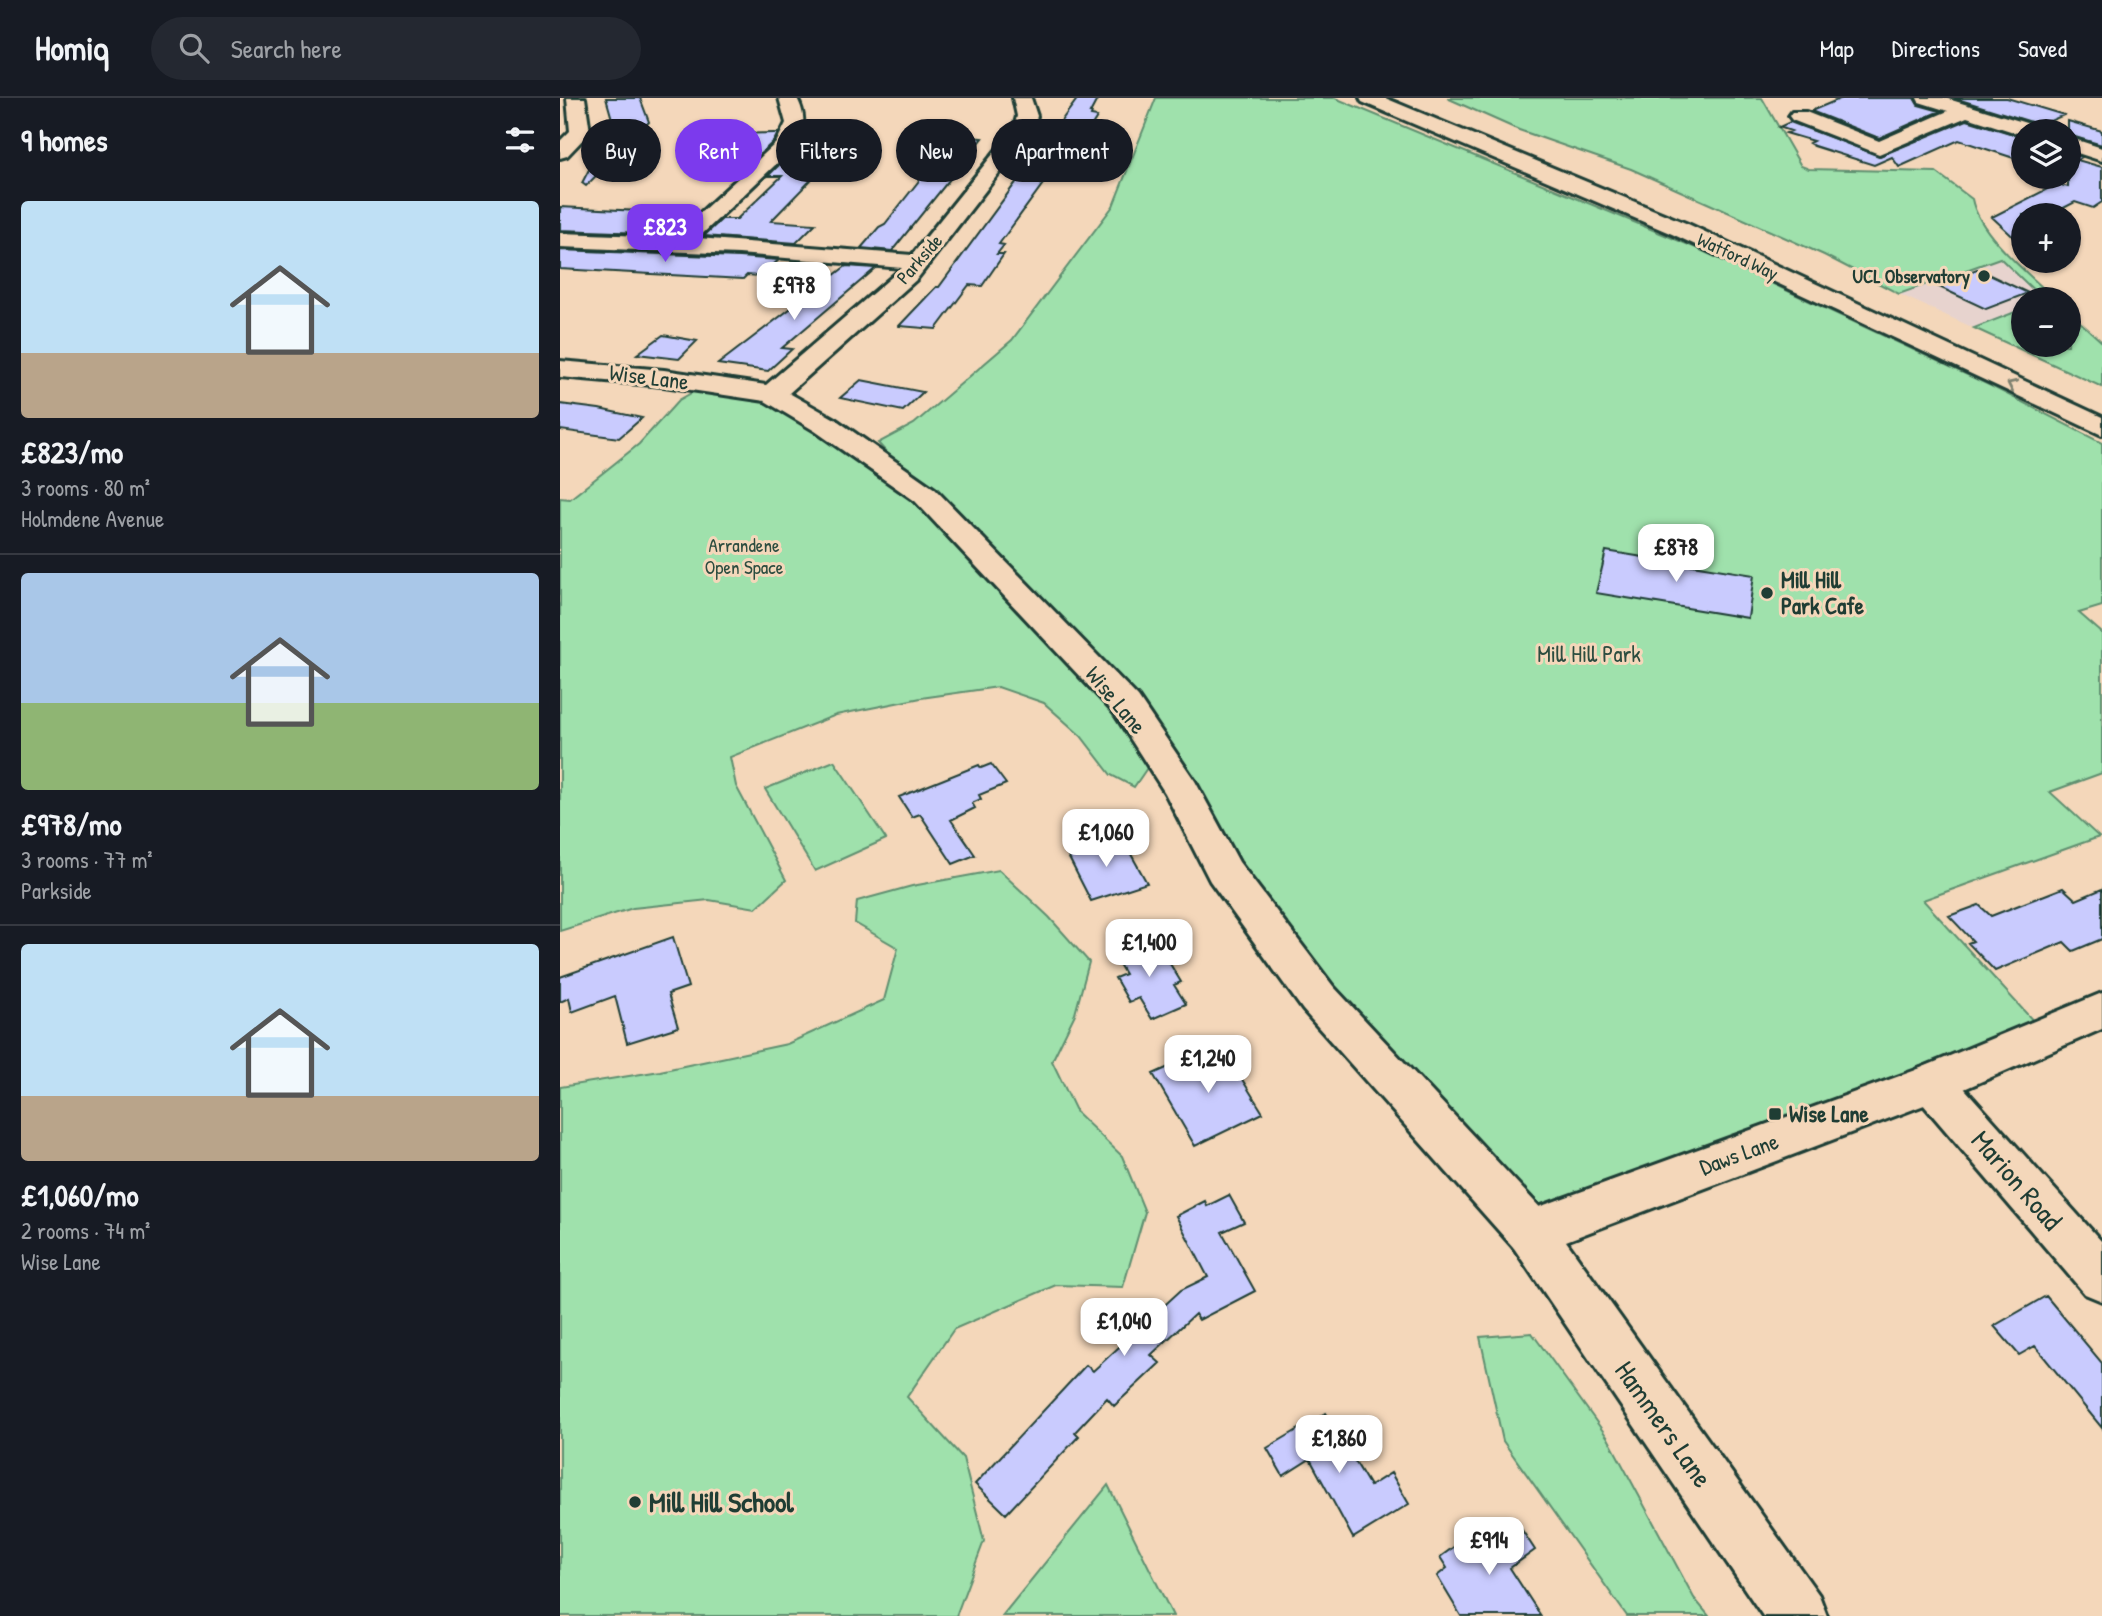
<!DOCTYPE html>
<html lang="en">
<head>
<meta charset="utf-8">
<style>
  :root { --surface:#171b24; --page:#242831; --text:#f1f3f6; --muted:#9ea1a6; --line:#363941; --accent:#7c3aed }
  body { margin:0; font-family:"Patrick Hand",sans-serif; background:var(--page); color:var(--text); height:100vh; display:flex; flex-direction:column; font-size:26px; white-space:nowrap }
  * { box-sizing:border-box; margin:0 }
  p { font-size:23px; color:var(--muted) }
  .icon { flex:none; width:38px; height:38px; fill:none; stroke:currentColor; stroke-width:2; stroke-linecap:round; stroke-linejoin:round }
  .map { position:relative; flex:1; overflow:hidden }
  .sheet { display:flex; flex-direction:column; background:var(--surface); width:560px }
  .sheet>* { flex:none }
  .guide { position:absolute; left:21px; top:21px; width:665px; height:63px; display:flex; gap:14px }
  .fabs { position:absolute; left:1451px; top:21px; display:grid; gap:14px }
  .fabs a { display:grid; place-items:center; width:70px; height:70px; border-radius:50%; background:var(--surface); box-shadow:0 2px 5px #0004; font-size:35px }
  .price { position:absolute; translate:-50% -60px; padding:0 16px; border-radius:14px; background:#fff; color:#222; font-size:23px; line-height:46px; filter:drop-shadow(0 2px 4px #0008) }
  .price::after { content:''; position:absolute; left:50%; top:42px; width:21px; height:16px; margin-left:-10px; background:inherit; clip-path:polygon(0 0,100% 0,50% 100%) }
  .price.selected { background:var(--accent); color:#fff }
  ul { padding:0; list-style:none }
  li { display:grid; align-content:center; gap:14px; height:371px; padding:0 21px }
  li+li { border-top:2px solid var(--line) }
  li span { display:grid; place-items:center; height:217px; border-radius:7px; color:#555 }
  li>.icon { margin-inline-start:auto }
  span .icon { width:126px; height:126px; fill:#fffc; stroke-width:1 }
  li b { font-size:30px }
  h2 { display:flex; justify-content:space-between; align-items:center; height:84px; padding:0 21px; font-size:30px }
  .pill { padding:0 24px; border-radius:32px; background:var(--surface); box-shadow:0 2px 5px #0004; font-size:24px; line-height:63px }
  .pill.selected { background:var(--accent); color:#fff }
  header { display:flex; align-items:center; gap:42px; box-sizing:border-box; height:98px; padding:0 35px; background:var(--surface); border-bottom:2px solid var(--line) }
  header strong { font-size:33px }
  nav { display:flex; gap:38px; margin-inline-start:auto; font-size:24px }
  .search { width:490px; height:63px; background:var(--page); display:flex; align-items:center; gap:18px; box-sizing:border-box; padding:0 24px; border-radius:38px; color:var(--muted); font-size:26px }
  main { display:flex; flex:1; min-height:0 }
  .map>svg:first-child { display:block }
</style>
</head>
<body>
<header>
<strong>Homiq</strong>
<div class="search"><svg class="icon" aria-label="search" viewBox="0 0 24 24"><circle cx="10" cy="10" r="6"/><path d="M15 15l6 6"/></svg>Search here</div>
<nav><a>Map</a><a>Directions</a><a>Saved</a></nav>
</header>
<main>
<section class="sheet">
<h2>9 homes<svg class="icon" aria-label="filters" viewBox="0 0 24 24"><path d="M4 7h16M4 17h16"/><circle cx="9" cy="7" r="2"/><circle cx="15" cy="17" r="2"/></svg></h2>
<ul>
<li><span style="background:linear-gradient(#bfe0f5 70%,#b9a48a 0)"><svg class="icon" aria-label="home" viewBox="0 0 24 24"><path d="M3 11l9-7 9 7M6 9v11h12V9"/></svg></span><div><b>£823/mo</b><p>3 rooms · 80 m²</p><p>Holmdene Avenue</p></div></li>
<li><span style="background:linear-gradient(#a9c7e8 60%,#8fb573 0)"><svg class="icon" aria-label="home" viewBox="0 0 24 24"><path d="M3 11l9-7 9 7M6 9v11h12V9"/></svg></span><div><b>£978/mo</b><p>3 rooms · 77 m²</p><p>Parkside</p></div></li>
<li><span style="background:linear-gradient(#bfe0f5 70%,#b9a48a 0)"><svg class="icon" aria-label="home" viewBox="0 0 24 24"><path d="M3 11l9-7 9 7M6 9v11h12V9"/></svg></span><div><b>£1,060/mo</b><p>2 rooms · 74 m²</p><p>Wise Lane</p></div></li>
</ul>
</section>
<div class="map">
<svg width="1542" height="1518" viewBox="0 0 1542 1518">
  <rect width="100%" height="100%" fill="#f4d7ba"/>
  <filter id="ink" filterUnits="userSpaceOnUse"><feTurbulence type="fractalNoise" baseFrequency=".0143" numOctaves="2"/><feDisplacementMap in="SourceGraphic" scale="14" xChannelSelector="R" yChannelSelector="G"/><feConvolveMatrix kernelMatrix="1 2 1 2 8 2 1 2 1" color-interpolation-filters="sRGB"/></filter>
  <g filter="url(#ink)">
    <path fill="#e7d3ce" d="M1440 160 1483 201H1463V211L1414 230 1339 196Z"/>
    <path fill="#9fe1ac" stroke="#5f8f70" stroke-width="2" d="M596 0H775L1134 149 1431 288 1542 345V508L1519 515 1542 535V675L1490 694 1539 739 1363 802 1486 937 971 1134 908 1067 622 692 480 518 467 523C511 569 558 613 587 670L574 689 551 677 521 638 484 605 438 589 361 600 276 617 170 659 176 688 226 782 196 810 149 802 73 810 0 833V400L10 401 79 346 119 302 149 285 218 295 379 412 318 345 354 326 452 242 553 108Z
      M887 0H1202L1241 68 1249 71 1376 74 1412 101C1419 137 1469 176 1495 201H1483L1440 160 1339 196 1264 157 1071 71 959 32Z
      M1463 211V247H1508L1509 214 1542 244V289L1414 230Z
      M274 663 326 741 255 773 205 691Z
      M439 772 489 819 529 864 515 916 492 963 517 1015 562 1058 585 1114 563 1189 496 1187 394 1231 347 1299 403 1360 424 1443 396 1518H0V989L100 973 227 946 324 902 338 850 295 825 297 803 352 788Z
      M972 1235 1048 1340 1134 1500 1149 1518H1067L943 1343 920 1239Z
      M548 1387 613 1518H442Z"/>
    <path fill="#c9cbfe" stroke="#1f3d34" stroke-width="2" d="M46 0H80L89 24 26 88 22 85 51 29 52 21Z
      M518 0H538L530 15H532L531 18 537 19 499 79H488L439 146 444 147 437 156H444L422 188 409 187 376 231 339 228 376 189H379Z
      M1282 0H1354L1358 7 1380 13 1319 40 1251 13Z
      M1394 0H1447L1504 17 1481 27Z
      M1407 22 1463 39V63L1399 42 1339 69 1332 59 1314 67 1254 48 1249 45 1253 43 1226 35 1231 33 1219 29 1230 24 1320 58Z
      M1508 23 1542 33V47L1508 37Z
      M214 35H218L214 43 179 76 141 74 170 49H174L176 36Z
      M394 38 423 40 332 153 301 150 319 129 325 126Z
      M232 54 251 82 211 123 255 126 236 145 144 138 162 121H177L222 78H208Z
      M1508 55 1522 59 1517 62 1542 69V104L1533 110 1515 104 1490 117H1463V148L1432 119 1497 86 1508 89Z
      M0 109 119 115 116 118 132 119 113 136 0 132Z
      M0 152 179 159 219 162 199 178 187 177 183 181 0 171Z
      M286 168 316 170 222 250 232 251 208 273 158 266Z
      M1417 171 1468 195 1426 211 1375 187Z
      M103 237 137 243 119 261 77 256Z
      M301 282 363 294 343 313 280 300Z
      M0 306 39 311 82 320 59 340 0 332Z
      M1046 453 1194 477 1188 520 1036 495Z
      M431 666 446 686 419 697 421 701 412 705 415 710 391 722 415 757 393 766 360 716 352 719 339 699 419 667 421 670Z
      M556 740 562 751 567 749 587 785 531 803 507 756Z
      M1503 790 1516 802 1542 791V841L1513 853 1504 844 1435 873 1408 845 1413 843 1389 818 1419 807 1431 818Z
      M113 839 128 889 108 896 118 929 67 945 55 898 12 914 9 900 0 904V879Z
      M586 842 597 859 604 856 621 884 614 887 626 906 592 921 579 900 569 904 555 880 565 876 553 856Z
      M660 946 703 1015 635 1048 593 976Z
      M669 1097 684 1124 662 1134 695 1193 639 1222 635 1216 591 1257 600 1265 554 1308 547 1300 515 1334 519 1338 446 1416 415 1386 526 1267 533 1273 621 1192 648 1179 616 1118 645 1103 647 1108Z
      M1486 1198 1542 1265V1330L1475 1248 1459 1257 1434 1228Z
      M766 1315 810 1388 831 1375 849 1406 793 1440 750 1361 723 1378 707 1350Z
      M956 1423 975 1452 950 1470 981 1518H901L877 1478 887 1470 880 1459 902 1443 910 1455Z"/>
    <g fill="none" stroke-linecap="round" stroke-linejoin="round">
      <g stroke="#1f3d34" stroke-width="6">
        <path id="minor" d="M7 0H25L30 34 7 58 0 60V43L10 33Z
          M219 0H237C248 22 244 34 230 53L138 140 352 157 454 30 457 18 453 0H471L477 18 473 31 357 181 229 295 275 321 375 391 578 599 635 683 679 764 773 888 988 1118 995 1134 988 1150 971 1156 954 1150 743 912 650 783 605 695 554 615 355 403 255 333 205 303 104 288 0 279V263L104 272 206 287 342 170 179 156 0 149V135L114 139 216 45 226 25Z
          M1357 0H1385L1479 29 1482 33H1463V37L1407 19 1319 56 1232 22 1229 18 1232 14H1246L1319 43 1388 13 1359 4Z
          M1508 39 1542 50V63L1508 52Z
          M1372 966 1388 972 1542 1144V1203L1525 1196 1356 998 1350 985 1356 972Z"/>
      </g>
      <g stroke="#1f3d34" stroke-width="6">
        <path id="major" d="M1542 895V931L1388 998 1006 1143 1259 1497 1267 1518H1203L954 1150 947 1134 954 1118 1356 972Z"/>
      </g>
      <g stroke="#1f3d34" stroke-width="6">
        <path id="highway" d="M800 0H825L1128 126 1542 319V337L1112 136 802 4Z"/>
      </g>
      <use href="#minor" fill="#f4d7ba" fill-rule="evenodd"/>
      <use href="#major" fill="#f4d7ba" fill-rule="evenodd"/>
      <use href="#highway" fill="#f4d7ba" fill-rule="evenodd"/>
    </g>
    <defs><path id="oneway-chevron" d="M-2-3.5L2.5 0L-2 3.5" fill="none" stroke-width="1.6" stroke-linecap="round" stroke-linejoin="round" transform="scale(1.75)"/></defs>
    <use stroke="#7f8270" href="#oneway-chevron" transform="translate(1452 287) rotate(-155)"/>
  </g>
  <g fill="#1f3d34" stroke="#f4d7ba" stroke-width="2.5">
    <circle cx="1424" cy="178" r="7"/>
    <circle cx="1207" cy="495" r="7"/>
    <rect x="1208" y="1009" width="14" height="14" rx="3.5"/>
    <circle cx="75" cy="1404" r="7"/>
  </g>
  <g text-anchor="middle" stroke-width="6" stroke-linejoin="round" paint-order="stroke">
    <g font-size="19" fill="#1f3d34" stroke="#f4d7ba">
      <text transform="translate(1178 158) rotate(25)" y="7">Watford Way</text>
      <text transform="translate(359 161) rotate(-49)" y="7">Parkside</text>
    </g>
    <g font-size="19" font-weight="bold" fill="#1f3d34" stroke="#f4d7ba" text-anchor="end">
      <text x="1410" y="185">UCL Observatory</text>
    </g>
    <g font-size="19" fill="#2c4d40" stroke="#f4d7ba">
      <text x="184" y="454">Arrandene<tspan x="184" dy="22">Open Space</tspan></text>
    </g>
    <g font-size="23" fill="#1f3d34" stroke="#f4d7ba">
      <text transform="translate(89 279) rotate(7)" y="8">Wise Lane</text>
      <text transform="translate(556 602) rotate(50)" y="8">Wise Lane</text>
      <text transform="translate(1179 1056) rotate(-20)" y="8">Daws Lane</text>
    </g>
    <g font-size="23" font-weight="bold" fill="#1f3d34" stroke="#f4d7ba" text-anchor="start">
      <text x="1221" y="490">Mill Hill<tspan x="1221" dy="26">Park Cafe</tspan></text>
      <text x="1229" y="1024">Wise Lane</text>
    </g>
    <g font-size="23" fill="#2c4d40" stroke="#f4d7ba">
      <text x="1029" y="564">Mill Hill Park</text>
    </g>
    <g font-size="28" fill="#1f3d34" stroke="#f4d7ba">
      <text transform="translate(1457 1082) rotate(49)" y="10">Marion Road</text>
      <text transform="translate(1104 1326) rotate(55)" y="10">Hammers Lane</text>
    </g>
    <g font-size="28" font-weight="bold" fill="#1f3d34" stroke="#f4d7ba" text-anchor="start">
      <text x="89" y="1414">Mill Hill School</text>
    </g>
  </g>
</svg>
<div class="fabs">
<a><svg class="icon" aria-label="layers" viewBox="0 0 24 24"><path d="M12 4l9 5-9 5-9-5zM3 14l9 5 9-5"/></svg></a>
<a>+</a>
<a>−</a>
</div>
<b class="price selected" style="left:105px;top:166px">£823</b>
<b class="price" style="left:234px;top:224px">£978</b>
<b class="price" style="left:1116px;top:486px">£878</b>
<b class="price" style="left:546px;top:771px">£1,060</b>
<b class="price" style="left:589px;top:881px">£1,400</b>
<b class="price" style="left:648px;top:997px">£1,240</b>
<b class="price" style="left:564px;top:1260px">£1,040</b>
<b class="price" style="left:779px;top:1377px">£1,860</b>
<b class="price" style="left:929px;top:1479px">£914</b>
<div class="guide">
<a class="pill">Buy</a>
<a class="pill selected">Rent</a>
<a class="pill">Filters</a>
<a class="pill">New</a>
<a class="pill">Apartment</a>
</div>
</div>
</main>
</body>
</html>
